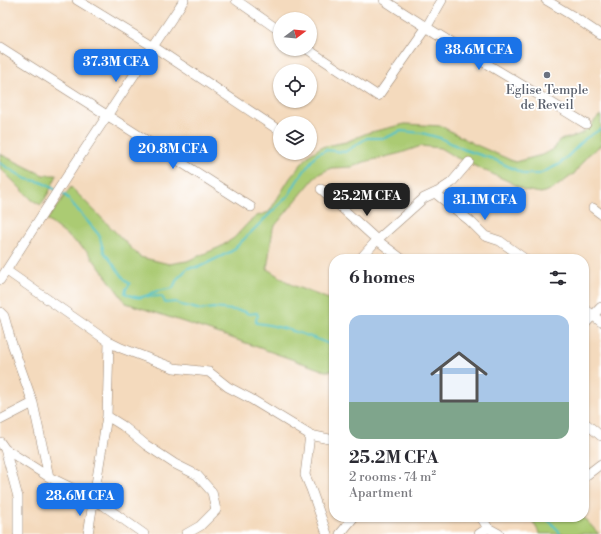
<!DOCTYPE html>
<html lang="en">
<head>
<meta charset="utf-8">
<style>
  :root { --surface:#fff; --page:#f7f7f7; --text:#2b2b33; --muted:#7c7c81; --accent:#1a73e8 }
  body { margin:0; font-family:"Libre Bodoni",serif; background:var(--page); color:var(--text); height:100vh; display:flex; flex-direction:column; font-size:15px; white-space:nowrap }
  * { box-sizing:border-box; margin:0 }
  p { font-size:13px; color:var(--muted) }
  .icon { flex:none; width:22px; height:22px; fill:none; stroke:currentColor; stroke-width:2; stroke-linecap:round; stroke-linejoin:round }
  .map { position:relative; flex:1; overflow:hidden }
  .details { position:absolute; left:329px; top:254px; width:260px; height:268px; display:flex; flex-direction:column; background:var(--surface); border-radius:16px; box-shadow:0 1px 3px #0004 }
  .details>* { flex:none }
  .needle { width:26px; rotate:74deg }
  .buttons { position:absolute; left:273px; top:12px; display:grid; gap:8px }
  .buttons a { display:grid; place-items:center; width:44px; height:44px; border-radius:50%; background:var(--surface); box-shadow:0 1px 3px #0004; font-size:20px }
  .price { position:absolute; translate:-50% -34px; padding:0 9px; border-radius:8px; background:var(--accent); color:#fff; font-size:13px; line-height:26px; filter:drop-shadow(0 1px 2px #0008) }
  .price::after { content:''; position:absolute; left:50%; top:24px; width:12px; height:9px; margin-left:-6px; background:inherit; clip-path:polygon(0 0,100% 0,50% 100%) }
  .price.active { background:#222; color:#fff }
  ul { padding:0; list-style:none }
  li { display:grid; align-content:center; gap:8px; height:212px; padding:0 20px }
  li span { display:grid; place-items:center; height:124px; border-radius:12px; color:#555 }
  li>.icon { margin-inline-start:auto }
  span .icon { width:72px; height:72px; fill:#fffc; stroke-width:1 }
  li b { font-size:17px }
  h2 { display:flex; justify-content:space-between; align-items:center; height:48px; padding:0 20px; font-size:17px }
  .map>svg:first-child { display:block }
</style>
</head>
<body>
<div class="map">
<svg width="601" height="534" viewBox="0 0 601 534">
  <rect width="100%" height="100%" fill="#fff"/>
  <filter id="ink" filterUnits="userSpaceOnUse"><feTurbulence type="fractalNoise" baseFrequency=".025" numOctaves="2"/><feDisplacementMap in="SourceGraphic" scale="8" xChannelSelector="R" yChannelSelector="G"/><feConvolveMatrix kernelMatrix="1 2 1 2 8 2 1 2 1" color-interpolation-filters="sRGB"/></filter>
  <filter id="wash" filterUnits="userSpaceOnUse"><feTurbulence type="fractalNoise" baseFrequency=".012" numOctaves="4" result="noise"/><feDisplacementMap in="SourceGraphic" scale="16" xChannelSelector="R" yChannelSelector="G"/><feGaussianBlur stdDeviation="0.9" result="paint"/><feColorMatrix in="noise" values="0 0 0 0 0 0 0 0 0 0 0 0 0 0 0 0 0 1.4 0 .05"/><feComposite in="paint" operator="in"/></filter>
  <g filter="url(#wash)">
    <rect width="100%" height="100%" fill="#f4dabd"/>
    <path fill="#abcb73" stroke="#737a48" d="M601 115V145L587 156 574 174 553 189 541 193 524 190 510 182 455 157 440 148 421 146 401 153 364 162 352 167 331 168 317 175 273 228 267 269 294 286 334 301V371H325L226 336 126 303 87 251 47 220 71 187 140 257 169 264 187 261 220 247 234 238 249 222 257 216 269 212 290 178 309 155 321 147 346 142 367 133 405 124 441 126 474 144 515 162 542 155 555 148 559 140C569 138 580 136 587 129 593 125 594 119 601 115Z
      M0 154 43 175H57L49 192 41 205 32 200 0 168Z
      M530 517H583L599 534H540Z"/>
    <g fill="none" stroke-linecap="round" stroke-linejoin="round">
      <path stroke="#55c3c9" stroke-width="2" d="M0 163 26 179 41 182 56 190
        M60 193 65 195 99 235 104 252 126 281 130 284 126 289 125 293C140 301 143 297 157 291 162 290 168 289 173 288L177 279 188 268 199 267 232 251 289 195 297 181 310 163 316 155 325 150 345 152 367 138H385L401 131 422 133 440 138 465 150 493 159 524 174H539L560 164 586 138 601 129
        M148 297 160 296 163 298 165 303 176 302 181 305 190 307 201 310 213 308 243 311 249 314 257 313 258 316 256 319V323C283 326 310 336 334 346
        M545 517 559 531 560 534"/>
    </g>
  </g>
  <g filter="url(#ink)">
    <g fill="none" stroke-linecap="round" stroke-linejoin="round">
      <g stroke="#98826e" stroke-width="10">
        <path id="minor" d="M77 0 154 47 280 131
          M236 0 280 31
          M384 0C450 44 519 82 586 124
          M546 0 571 15 601 35
          M0 47 251 207
          M307 49 378 96 426 28 442 0
          M321 189 377 240 402 259
          M435 193 470 221 485 236 500 241 525 259
          M593 208 601 214
          M360 259 377 240 424 198 439 191 451 183 469 162
          M7 271 109 342 121 348 174 368 209 372 228 387 251 399 310 435 334 440
          M0 280 73 167 184 0
          M584 308 601 322
          M0 312 4 316 11 341 33 403 49 477
          M584 325 601 307
          M107 416 123 426 146 445 175 464 197 475 212 492 216 510 200 526 186 534
          M0 420 33 403
          M584 422 601 436
          M310 435 305 475 311 489 327 534
          M0 442 5 449 18 497V534
          M5 449 49 477 72 488 93 502 103 505 144 534
          M584 477 601 464
          M481 517 488 528 499 534
          M88 534 107 416 109 342
          M340 534 354 517
          M479 534 488 528"/>
      </g>
      <use href="#minor" stroke="#fff" stroke-width="9"/>
    </g>
  </g>
  <circle fill="#6b7280" stroke="#fff" stroke-width="1.5" cx="547" cy="75" r="4"/>
  <g text-anchor="middle" stroke-width="3.5" stroke-linejoin="round" paint-order="stroke">
    <g font-size="13" fill="#5b616d" stroke="#fff">
      <text x="547" y="94">Eglise Temple<tspan x="547" dy="15">de Reveil</tspan></text>
    </g>
  </g>
</svg>
<div class="buttons">
<a><svg class="needle" viewBox="-14 -14 28 28"><path d="M0-13l5 13h-10z" fill="#e53935"/><path d="M0 13l5-13h-10z" fill="#7c7c81"/></svg></a>
<a><svg class="icon" aria-label="locate" viewBox="0 0 24 24"><circle cx="12" cy="12" r="6"/><path d="M12 2v4M12 18v4M2 12h4M18 12h4"/></svg></a>
<a><svg class="icon" aria-label="layers" viewBox="0 0 24 24"><path d="M12 4l9 5-9 5-9-5zM3 14l9 5 9-5"/></svg></a>
</div>
<b class="price" style="left:479px;top:71px">38.6M CFA</b>
<b class="price" style="left:116px;top:83px">37.3M CFA</b>
<b class="price" style="left:173px;top:170px">20.8M CFA</b>
<b class="price active" style="left:367px;top:217px">25.2M CFA</b>
<b class="price" style="left:485px;top:221px">31.1M CFA</b>
<b class="price" style="left:80px;top:517px">28.6M CFA</b>
<section class="details">
<h2>6 homes<svg class="icon" aria-label="filters" viewBox="0 0 24 24"><path d="M4 7h16M4 17h16"/><circle cx="9" cy="7" r="2"/><circle cx="15" cy="17" r="2"/></svg></h2>
<ul>
<li><span style="background:linear-gradient(#a9c7e8 70%,#7fa58c 0)"><svg class="icon" aria-label="home" viewBox="0 0 24 24"><path d="M3 11l9-7 9 7M6 9v11h12V9"/></svg></span><div><b>25.2M CFA</b><p>2 rooms · 74 m²</p><p>Apartment</p></div></li>
</ul>
</section>
</div>
</body>
</html>
